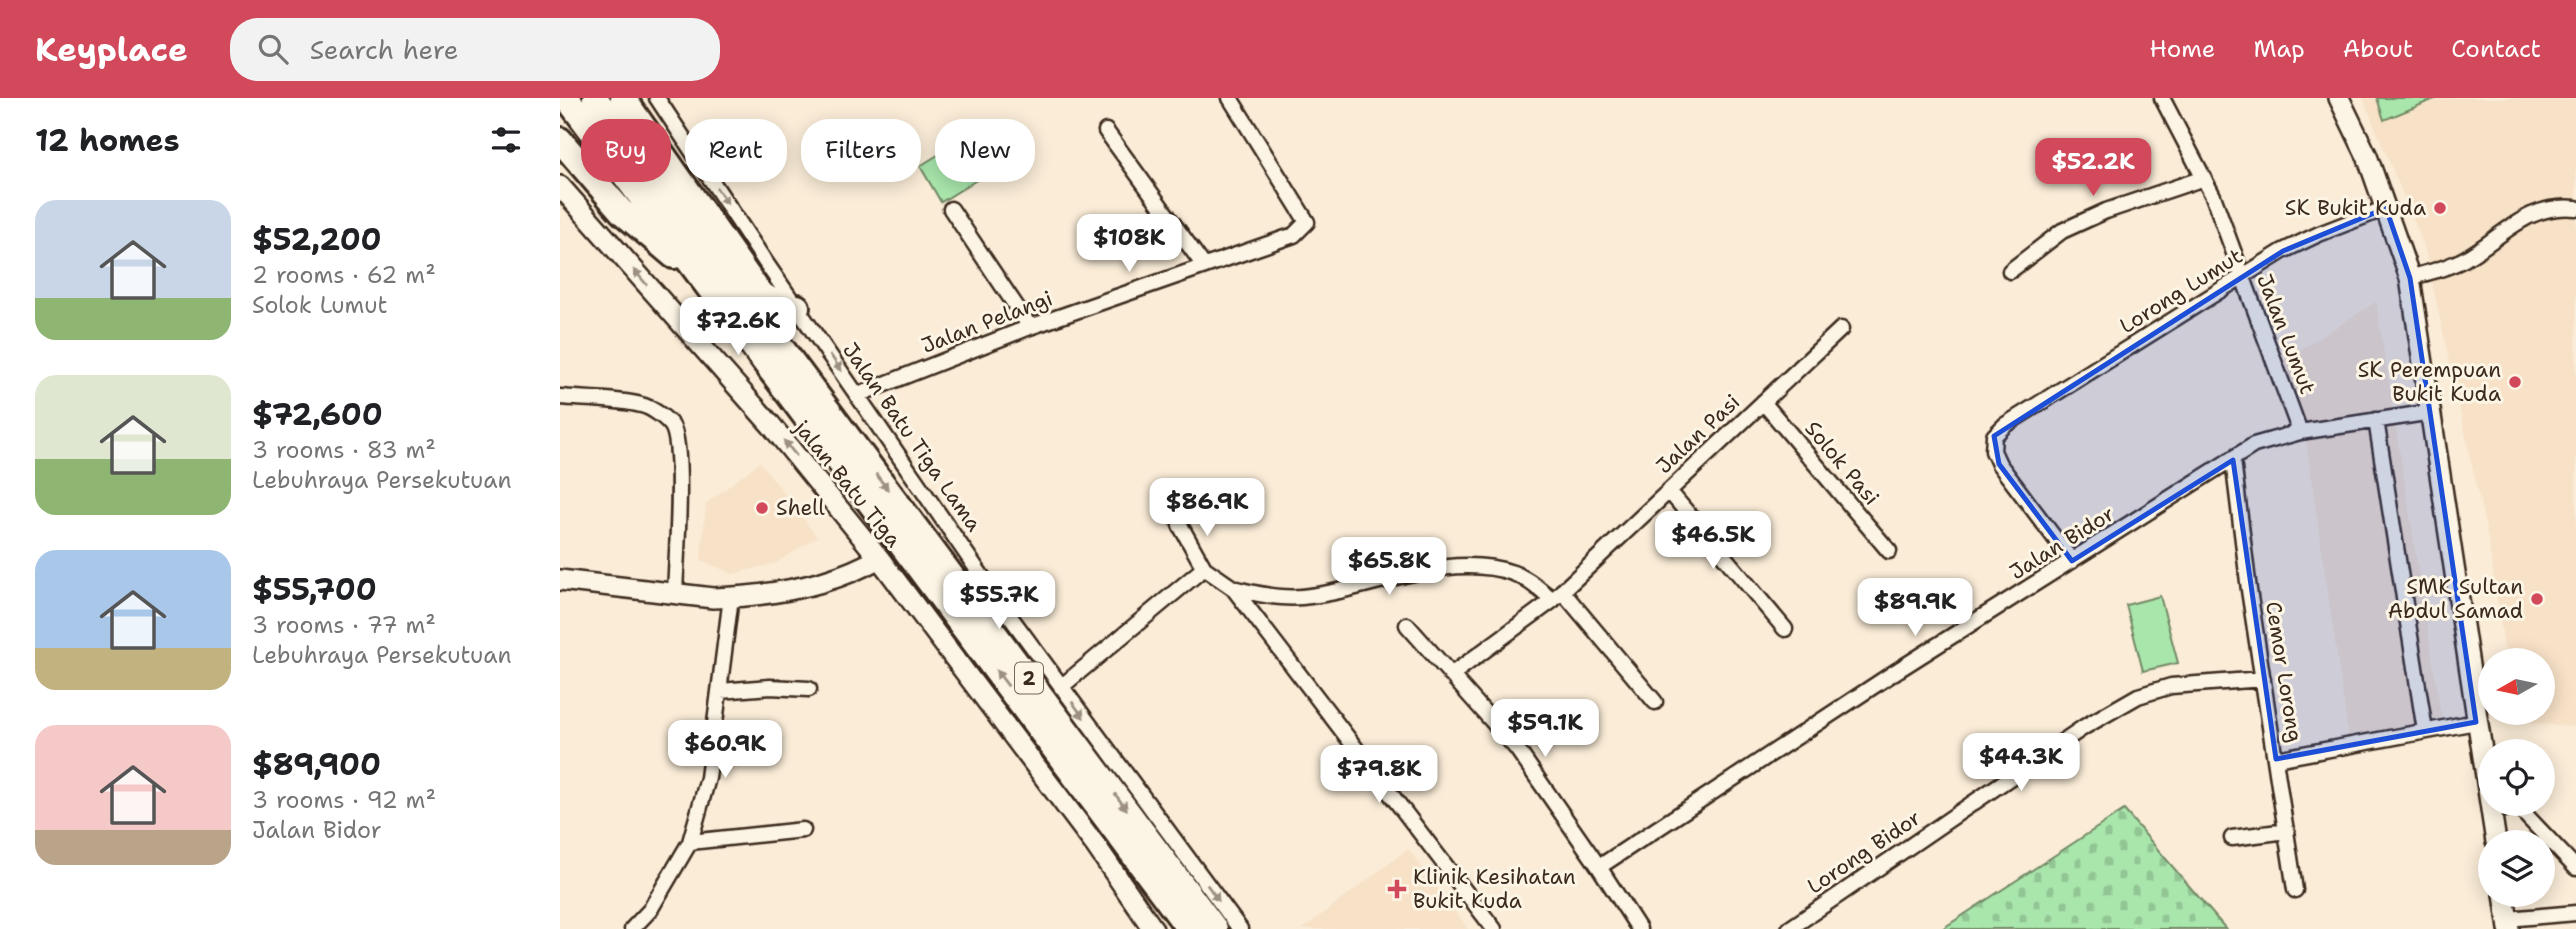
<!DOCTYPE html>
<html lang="en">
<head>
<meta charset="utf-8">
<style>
  :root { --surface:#fff; --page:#f2f2f2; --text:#202124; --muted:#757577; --accent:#d1495b }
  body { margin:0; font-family:"Shantell Sans",sans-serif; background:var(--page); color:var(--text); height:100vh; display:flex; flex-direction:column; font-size:26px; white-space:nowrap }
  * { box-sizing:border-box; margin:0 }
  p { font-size:23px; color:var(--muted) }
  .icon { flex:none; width:38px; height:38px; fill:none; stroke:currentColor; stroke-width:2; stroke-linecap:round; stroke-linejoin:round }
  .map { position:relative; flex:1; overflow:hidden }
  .panel { display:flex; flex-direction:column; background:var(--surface); width:560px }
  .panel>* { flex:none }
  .top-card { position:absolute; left:21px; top:21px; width:665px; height:63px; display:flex; gap:14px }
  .needle { width:46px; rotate:261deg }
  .buttons { position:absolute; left:1918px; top:550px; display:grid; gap:14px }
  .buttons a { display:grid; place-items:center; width:77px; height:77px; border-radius:50%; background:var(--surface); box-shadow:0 4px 18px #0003; font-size:35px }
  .price { position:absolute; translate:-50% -60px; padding:0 16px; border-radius:14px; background:#fff; color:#222; font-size:23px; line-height:46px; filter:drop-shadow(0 2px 4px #0008) }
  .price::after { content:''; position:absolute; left:50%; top:42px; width:21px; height:16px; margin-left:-10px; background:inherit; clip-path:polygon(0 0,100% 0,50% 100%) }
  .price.current { background:var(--accent); color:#fff }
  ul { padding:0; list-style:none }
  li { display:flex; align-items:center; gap:21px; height:175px; padding:0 35px }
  li span { display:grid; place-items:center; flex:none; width:196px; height:140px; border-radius:21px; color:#555 }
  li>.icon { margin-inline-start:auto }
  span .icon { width:84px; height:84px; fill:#fffc; stroke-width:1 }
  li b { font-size:30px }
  h2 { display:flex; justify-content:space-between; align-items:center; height:84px; padding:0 35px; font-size:30px }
  .pill { padding:0 24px; border-radius:28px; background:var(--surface); box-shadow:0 4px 18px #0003; font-size:24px; line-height:63px }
  .pill.current { background:var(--accent); color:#fff }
  header { display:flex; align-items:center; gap:42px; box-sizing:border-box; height:98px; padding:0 35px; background:var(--accent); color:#fff }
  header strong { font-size:33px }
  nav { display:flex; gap:38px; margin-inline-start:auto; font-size:24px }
  .search { width:490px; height:63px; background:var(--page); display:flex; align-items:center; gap:18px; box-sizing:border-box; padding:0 24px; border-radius:28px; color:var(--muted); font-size:26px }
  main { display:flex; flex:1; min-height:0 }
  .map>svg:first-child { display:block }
</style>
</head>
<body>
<header>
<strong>Keyplace</strong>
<div class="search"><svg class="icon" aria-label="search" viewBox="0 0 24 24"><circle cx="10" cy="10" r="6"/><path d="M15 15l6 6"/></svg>Search here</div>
<nav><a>Home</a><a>Map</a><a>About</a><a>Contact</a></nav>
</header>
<main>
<section class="panel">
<h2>12 homes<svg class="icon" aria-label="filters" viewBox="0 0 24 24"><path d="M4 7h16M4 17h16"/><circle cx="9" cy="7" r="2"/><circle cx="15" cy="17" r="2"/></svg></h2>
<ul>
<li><span style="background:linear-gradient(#c9d6e8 70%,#8fb573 0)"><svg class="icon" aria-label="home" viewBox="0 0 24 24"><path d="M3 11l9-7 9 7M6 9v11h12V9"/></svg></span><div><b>$52,200</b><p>2 rooms · 62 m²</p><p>Solok Lumut</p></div></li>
<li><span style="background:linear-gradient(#dfe7d0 60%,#8fb573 0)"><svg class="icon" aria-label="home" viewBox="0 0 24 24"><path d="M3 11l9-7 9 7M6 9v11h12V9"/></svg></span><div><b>$72,600</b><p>3 rooms · 83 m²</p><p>Lebuhraya Persekutuan</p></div></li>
<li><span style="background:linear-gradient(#a9c7e8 70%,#c2b280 0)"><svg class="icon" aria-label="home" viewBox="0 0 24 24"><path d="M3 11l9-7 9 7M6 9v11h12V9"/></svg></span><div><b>$55,700</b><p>3 rooms · 77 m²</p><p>Lebuhraya Persekutuan</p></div></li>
<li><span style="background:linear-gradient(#f6c9c9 75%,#b9a48a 0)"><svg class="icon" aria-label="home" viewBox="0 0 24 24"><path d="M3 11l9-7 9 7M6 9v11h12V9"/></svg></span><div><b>$89,900</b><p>3 rooms · 92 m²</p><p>Jalan Bidor</p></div></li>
</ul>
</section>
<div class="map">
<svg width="2016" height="831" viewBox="0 0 2016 831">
  <defs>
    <pattern id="cemetery-stones" width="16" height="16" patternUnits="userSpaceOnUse" patternTransform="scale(1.75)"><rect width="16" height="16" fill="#a9e6ac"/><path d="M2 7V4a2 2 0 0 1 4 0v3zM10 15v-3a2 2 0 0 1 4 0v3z" fill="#92c594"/></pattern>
  </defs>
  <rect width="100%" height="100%" fill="#faecd7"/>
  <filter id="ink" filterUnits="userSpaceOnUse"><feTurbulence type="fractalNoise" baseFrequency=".0143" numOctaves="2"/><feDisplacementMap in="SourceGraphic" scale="14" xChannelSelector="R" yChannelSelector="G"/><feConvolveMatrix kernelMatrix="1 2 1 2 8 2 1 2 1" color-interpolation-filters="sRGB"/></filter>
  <g filter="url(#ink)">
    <path fill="#f7e1c7" d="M1803 0H2016V629L1955 623 1953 614H1983V562H1946L1928 440 1864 147Z
      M1816 204 1882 623 1789 641 1743 321 1720 265Z
      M200 364 257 439 216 465 173 476 141 462 146 406Z
      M848 751 908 831H743Z"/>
    <path fill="#a9e6ac" stroke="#728865" stroke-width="2" d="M1817 0H1877L1824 22Z
      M433 23 455 58 381 104 360 68Z
      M1600 498 1618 565 1583 573 1566 507Z"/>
    <path fill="url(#cemetery-stones)" stroke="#728865" stroke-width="2" d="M1564 712 1666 831H1382Z"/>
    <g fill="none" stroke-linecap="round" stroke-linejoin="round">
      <g stroke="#3b2a1e" stroke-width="19">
        <path id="street" d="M97 0 206 165 443 509 680 831
          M1602 0 1653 98 1740 334
          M546 33 644 168
          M391 111 470 229
          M1450 173 1502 133 1546 113 1644 80
          M1850 180C1868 174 1890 170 1906 160 1944 138 1967 105 2016 110
          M297 297 470 229 734 137 747 124 670 0
          M0 299C22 301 61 301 81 307 91 309 106 320 112 328 125 349 116 465 115 495
          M1203 304 1329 453
          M1816 322 1865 633
          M1673 362 1689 492 1735 792
          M1109 393 1225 531
          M620 427 644 470 673 490 934 831
          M1512 463 1439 366 1433 353 1434 338 1445 327 1723 153 1759 136 1826 110
          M673 490C695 496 718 501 742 499 811 493 884 452 953 475 968 480 981 493 993 502
          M1002 493 1095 604
          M847 527 957 651 1039 769 1079 831
          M891 577 993 502 1281 231
          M501 589 644 470
          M160 593 210 589 249 591
          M1716 661 1916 624
          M1931 712 1952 710 1961 712 2016 770
          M1672 740 1727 733
          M130 744 243 732
          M1039 769 1335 574 1694 347 1740 334 1872 314
          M1947 821 2016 815
          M72 831 90 812 130 744 148 680 171 499
          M1229 831 1524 629 1578 598 1611 588 1703 581"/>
      </g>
      <g stroke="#3b2a1e" stroke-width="24">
        <path id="secondary" d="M1779 0 1807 58 1850 180 1936 744
          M0 88 211 327 319 460 536 748 593 831
          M0 482 153 500C210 498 269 489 319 460
          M1944 796 1949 831"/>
      </g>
      <g stroke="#3b2a1e" stroke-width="30">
        <path id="highway" d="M7 0 629 831
          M35 0 655 831
          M63 0 203 200
          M0 42 62 114 114 158
          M201 196 222 209H237"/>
      </g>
      <use href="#street" stroke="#fcf5e5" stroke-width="14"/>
      <use href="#secondary" stroke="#fcf5e5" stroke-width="19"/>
      <use href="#highway" stroke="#fcf5e5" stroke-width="24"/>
    </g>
    <defs><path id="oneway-solid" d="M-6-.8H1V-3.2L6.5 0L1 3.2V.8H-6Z" transform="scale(1.75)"/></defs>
    <g fill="#9c9082">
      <use href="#oneway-solid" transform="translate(162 98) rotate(56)"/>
      <use href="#oneway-solid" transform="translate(80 179) rotate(-131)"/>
      <use href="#oneway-solid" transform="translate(276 265) rotate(55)"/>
      <use href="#oneway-solid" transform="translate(230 350) rotate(-129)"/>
      <use href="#oneway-solid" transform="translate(322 384) rotate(53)"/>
      <use href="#oneway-solid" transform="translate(442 580) rotate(-127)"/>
      <use href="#oneway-solid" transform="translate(518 612) rotate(54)"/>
      <use href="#oneway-solid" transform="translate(561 704) rotate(53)"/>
      <use href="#oneway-solid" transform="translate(653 795) rotate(54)"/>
    </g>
  </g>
  <path fill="#1d4ed8" fill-opacity="0.2" stroke="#1d4ed8" stroke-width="5" stroke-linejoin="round" d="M1826 110 1850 180 1916 624 1716 661 1673 362 1512 463 1439 366 1434 338 1723 153Z"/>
  <g fill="#d1495b" stroke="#fcf5e5" stroke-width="2.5">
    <circle cx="1880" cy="110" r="7"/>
    <circle cx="1955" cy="284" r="7"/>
    <circle cx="202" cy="410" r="7"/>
    <circle cx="1977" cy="501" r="7"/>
    <path d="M833.5 780.5h7v7h7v7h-7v7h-7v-7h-7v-7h7z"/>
  </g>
  <g text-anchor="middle" stroke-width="6" stroke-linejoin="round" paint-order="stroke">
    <rect fill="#fcf5e5" stroke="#75675a" stroke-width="2" x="455" y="564.5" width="28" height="31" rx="5"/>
    <g font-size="19" font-weight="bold" fill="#3b2a1e">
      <text x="469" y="587">2</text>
    </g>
    <g font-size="21" fill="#3b2a1e" stroke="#fcf5e5" text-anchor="end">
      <text x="1866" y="117">SK Bukit Kuda</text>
      <text x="1941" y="279">SK Perempuan<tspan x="1941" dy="24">Bukit Kuda</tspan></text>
      <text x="216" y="417" text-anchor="start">Shell</text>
      <text x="1963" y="496">SMK Sultan<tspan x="1963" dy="24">Abdul Samad</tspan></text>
      <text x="853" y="786" text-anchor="start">Klinik Kesihatan<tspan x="853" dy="24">Bukit Kuda</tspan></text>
    </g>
    <g font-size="21" fill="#3b2a1e" stroke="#fcf5e5">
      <text transform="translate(1621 193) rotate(-32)" y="7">Lorong Lumut</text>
      <text transform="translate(427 224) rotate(-21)" y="7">Jalan Pelangi</text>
      <text transform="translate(1726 236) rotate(69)" y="7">Jalan Lumut</text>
      <text transform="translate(1138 336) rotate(-43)" y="7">Jalan Pasi</text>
      <text transform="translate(352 339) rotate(55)" y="7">Jalan Batu Tiga Lama</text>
      <text transform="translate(1282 365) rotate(50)" y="7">Solok Pasi</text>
      <text transform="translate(288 386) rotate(51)" y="7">jalan Batu Tiga</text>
      <text transform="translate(1502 445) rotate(-32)" y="7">Jalan Bidor</text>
      <text transform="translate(1724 574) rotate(81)" y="7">Cemor Lorong</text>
      <text transform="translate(1304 754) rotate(-34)" y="7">Lorong Bidor</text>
    </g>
  </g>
</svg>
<div class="buttons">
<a><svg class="needle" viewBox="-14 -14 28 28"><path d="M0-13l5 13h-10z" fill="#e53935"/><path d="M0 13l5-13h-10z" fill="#757577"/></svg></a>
<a><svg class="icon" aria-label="locate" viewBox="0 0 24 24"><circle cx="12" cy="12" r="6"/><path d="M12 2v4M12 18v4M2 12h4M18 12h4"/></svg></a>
<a><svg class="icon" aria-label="layers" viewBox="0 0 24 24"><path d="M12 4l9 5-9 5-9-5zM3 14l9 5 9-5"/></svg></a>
</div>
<b class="price current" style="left:1533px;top:100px">$52.2K</b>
<b class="price" style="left:569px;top:176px">$108K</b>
<b class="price" style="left:178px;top:259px">$72.6K</b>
<b class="price" style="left:647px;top:440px">$86.9K</b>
<b class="price" style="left:1153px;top:473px">$46.5K</b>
<b class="price" style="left:829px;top:499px">$65.8K</b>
<b class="price" style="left:439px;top:533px">$55.7K</b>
<b class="price" style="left:1355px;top:540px">$89.9K</b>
<b class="price" style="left:985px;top:661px">$59.1K</b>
<b class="price" style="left:165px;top:682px">$60.9K</b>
<b class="price" style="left:1461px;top:695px">$44.3K</b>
<b class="price" style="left:819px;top:707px">$79.8K</b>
<div class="top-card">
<a class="pill current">Buy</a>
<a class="pill">Rent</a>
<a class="pill">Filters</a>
<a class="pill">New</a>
</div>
</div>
</main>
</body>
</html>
